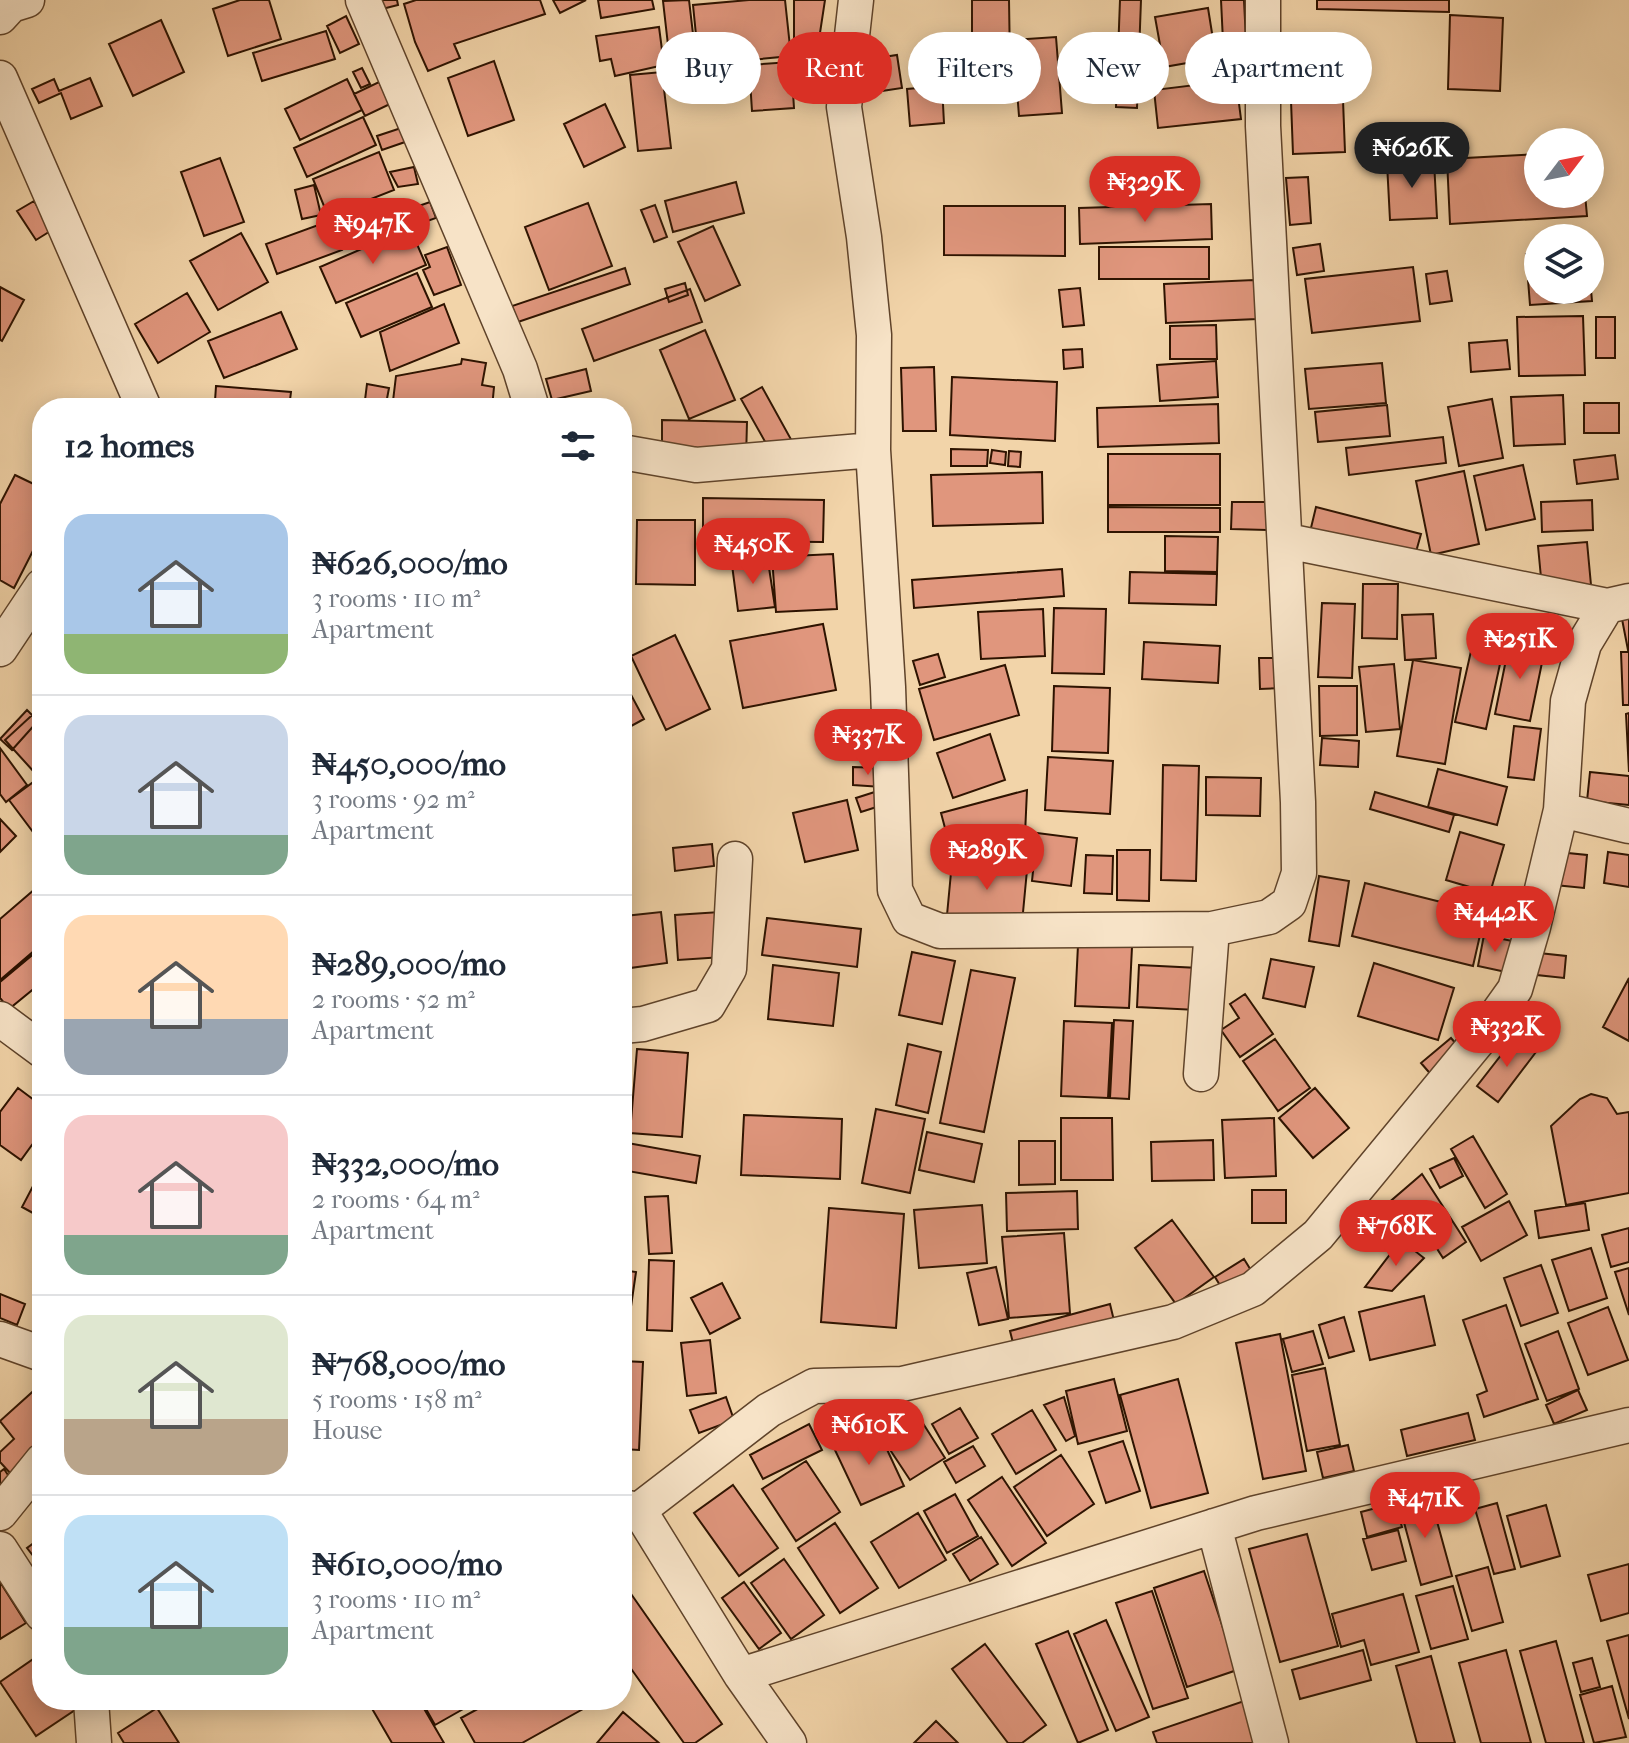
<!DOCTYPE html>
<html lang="en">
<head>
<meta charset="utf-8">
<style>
  :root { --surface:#fff; --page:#f6f6f7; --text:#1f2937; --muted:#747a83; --line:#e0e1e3; --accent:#d93025 }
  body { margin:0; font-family:"IM FELL French Canon",serif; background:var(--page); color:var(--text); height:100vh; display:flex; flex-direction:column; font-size:30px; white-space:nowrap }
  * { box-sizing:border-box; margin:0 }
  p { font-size:26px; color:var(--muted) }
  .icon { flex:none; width:44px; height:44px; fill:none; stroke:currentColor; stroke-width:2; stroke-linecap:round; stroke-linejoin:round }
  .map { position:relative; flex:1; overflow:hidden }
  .side { position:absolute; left:32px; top:398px; width:600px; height:1312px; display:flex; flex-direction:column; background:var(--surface); border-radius:32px; box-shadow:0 4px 20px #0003 }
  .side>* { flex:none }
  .banner { position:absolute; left:656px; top:32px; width:760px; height:72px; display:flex; gap:16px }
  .needle { width:52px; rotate:58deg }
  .tools { position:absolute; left:1524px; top:128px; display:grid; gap:16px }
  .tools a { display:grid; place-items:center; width:80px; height:80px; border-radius:50%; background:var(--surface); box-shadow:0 4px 20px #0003; font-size:40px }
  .price { position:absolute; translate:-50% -68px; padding:0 18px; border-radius:28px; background:var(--accent); color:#fff; font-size:26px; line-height:52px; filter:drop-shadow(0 2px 4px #0008) }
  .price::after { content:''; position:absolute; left:50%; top:48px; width:24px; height:18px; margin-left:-12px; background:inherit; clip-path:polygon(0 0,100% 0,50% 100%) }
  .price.current { background:#222; color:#fff }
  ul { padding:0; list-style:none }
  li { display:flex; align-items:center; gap:24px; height:200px; padding:0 32px }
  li+li { border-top:2px solid var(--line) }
  li span { display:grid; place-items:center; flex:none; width:224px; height:160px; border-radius:24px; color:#555 }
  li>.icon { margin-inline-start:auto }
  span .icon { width:96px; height:96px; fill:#fffc; stroke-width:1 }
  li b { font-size:34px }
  h2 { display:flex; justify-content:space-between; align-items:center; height:96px; padding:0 32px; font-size:34px }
  .tag { padding:0 28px; border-radius:36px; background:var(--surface); box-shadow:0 4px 20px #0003; font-size:28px; line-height:72px }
  .tag.current { background:var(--accent); color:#fff }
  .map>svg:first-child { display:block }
</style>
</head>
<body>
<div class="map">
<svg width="1629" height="1743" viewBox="0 0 1629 1743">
  <rect width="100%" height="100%" fill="#f2d4a9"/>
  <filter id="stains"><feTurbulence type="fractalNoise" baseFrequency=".0025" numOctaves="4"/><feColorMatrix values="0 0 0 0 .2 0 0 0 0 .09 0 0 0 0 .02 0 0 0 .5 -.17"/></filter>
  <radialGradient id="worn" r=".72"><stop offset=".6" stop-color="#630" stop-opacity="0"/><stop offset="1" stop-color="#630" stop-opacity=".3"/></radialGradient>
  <path fill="#e0967d" stroke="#2e1300" stroke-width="2" d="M240 0H269L281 39 228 56 213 9Z
    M380 0H397L398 5 382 9Z
    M416 0H540L545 14 454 44 460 58 428 71 415 42 404 4Z
    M553 0H586L560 13Z
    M598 0H652L654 9 601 18Z
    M689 0 695 51 669 54 663 1Z
    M749 0H785L791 56 699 65 693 5Z
    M794 0H825L818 46 794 41Z
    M972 0H1009L1010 64H972Z
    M1120 0H1141L1137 108 1116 107Z
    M1221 0H1244L1247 61 1224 62Z
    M1317 0H1449V12L1317 9Z
    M1208 8 1216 58 1164 67 1155 17Z
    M1450 15 1503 18 1500 91 1448 89Z
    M346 16 359 44 340 53 327 26Z
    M161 20 184 72 133 96 109 44Z
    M659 27 664 65 615 76 611 59 600 61 596 36Z
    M326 31 335 59 262 81 253 53Z
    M1056 37 1062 113 1019 116 1013 40Z
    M897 55 902 88 875 92 870 59Z
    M494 61 514 120 468 136 448 78Z
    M791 62 794 108 752 111 749 65Z
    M362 68 370 84 361 88 353 72Z
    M662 72 671 148 638 151 630 75Z
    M90 78 102 106 71 119 61 93 39 103 32 89 54 79 59 91Z
    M347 79 362 110 300 140 285 109Z
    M1236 80 1241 119 1158 128 1154 90Z
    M379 82 390 104 365 116 354 94Z
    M942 86 944 123 910 126 907 89Z
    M1343 100 1345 152 1293 154 1291 101Z
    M605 104 625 147 584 167 564 124Z
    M363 117 376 145 307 177 294 148Z
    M401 128 405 142 382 150 377 136Z
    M379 152 394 190 328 216 313 179Z
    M1538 154V194H1585L1587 216 1450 224 1447 159Z
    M220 158 244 222 204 236 181 172Z
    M1434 161 1437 218 1390 220 1387 163Z
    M414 167 418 184 398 187 390 172Z
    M1308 177 1311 223 1290 225 1286 178Z
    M736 182 744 213 673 232 665 201Z
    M314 185 321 215 302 219 295 190Z
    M34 201 52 230 36 240 17 211Z
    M430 202 436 218 368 242 361 226Z
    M588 203 612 266 549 290 525 227Z
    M1211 204 1212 239 1080 244 1079 208Z
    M655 205 667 237 654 242 641 210Z
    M944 206H1065V256L944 255Z
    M332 220 342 250 277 274 266 244Z
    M713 226 740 285 705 301 678 242Z
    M410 228 426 265 336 303 320 267Z
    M241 233 268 282 218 310 190 261Z
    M1320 244 1324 271 1297 275 1293 248Z
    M447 247 461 285 434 295 423 270 430 267 425 255Z
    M1099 247H1209V279H1099Z
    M1538 253V290H1590V278L1592 301 1530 305 1526 254Z
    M1413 267 1420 321 1312 333 1305 279Z
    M625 268 630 284 518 322 512 306Z
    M1447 271 1452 301 1430 304 1426 274Z
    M417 273 432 307 361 337 346 303Z
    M1254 280 1257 319 1166 323 1164 284Z
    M685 283 688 295 669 302 665 289Z
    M0 287 24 300 2 341 0 340Z
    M1080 288 1084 325 1063 327 1059 290Z
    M690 289 702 322 594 361 582 329Z
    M187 293 210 332 158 363 135 324Z
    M444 304 459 343 390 371 380 332Z
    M281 312 297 349 224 378 208 341Z
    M1583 316 1585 375 1519 376 1517 317Z
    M1596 317H1615V358H1596Z
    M1216 325 1217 359H1170V326Z
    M705 330 735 400 689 419 660 350Z
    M1507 340 1510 369 1471 372 1469 343Z
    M1082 349 1083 367 1064 369 1063 350Z
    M462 359 486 363 482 385 494 387 492 408H461L393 401 396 376 461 364Z
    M1216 361 1218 397 1160 401 1157 365Z
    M1382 363 1386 403 1309 409 1305 369Z
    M934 367 936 431H903L901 368Z
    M586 369 591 391 552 400 546 379Z
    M952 377 1057 382 1055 441 950 435Z
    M367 384 389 388 386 404 365 400Z
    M216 386 291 392 289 408 215 401Z
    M762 387 793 443 772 454 741 399Z
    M1563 395 1565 444 1514 446 1511 397Z
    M1492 399 1503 458 1459 466 1448 407Z
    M1584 403H1619V433H1584Z
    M1218 404 1219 443 1098 447 1097 408Z
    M1387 405 1390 436 1318 442 1315 412Z
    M662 420 747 422 746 459 662 458Z
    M1443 437 1446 463 1349 475 1346 448Z
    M951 449 988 450 987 466H951Z
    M992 450 1006 452 1005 465 990 463Z
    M1009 451 1021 452 1020 467 1008 466Z
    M1108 454H1220V505H1108Z
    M1615 455 1618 479 1577 484 1574 460Z
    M1523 465 1535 519 1486 530 1474 476Z
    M1464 471 1479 544 1431 555 1416 481Z
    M1042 472 1043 523 933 526 931 475Z
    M15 475 42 488V533L14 588 0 580V504Z
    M703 498 824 500 823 542 703 541Z
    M1592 500 1593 530 1542 532 1541 502Z
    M1232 502H1267V530L1231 529Z
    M1108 507 1220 508V532H1108Z
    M1316 507 1421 534 1414 559 1310 532Z
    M637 520H695V585L636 584Z
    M1165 536 1218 537 1217 572 1165 571Z
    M1587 542 1591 585 1542 588 1538 546Z
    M833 554 837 609 776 612 772 557Z
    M768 561 775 607 738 611 732 565Z
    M1062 569 1064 596 914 608 912 580Z
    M1130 572 1217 574 1216 605 1129 603Z
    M1363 584H1398L1397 639 1362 638Z
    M1322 603 1355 604 1352 678 1318 677Z
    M1054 608 1106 609 1104 674 1052 673Z
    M1043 609 1045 656 981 659 978 612Z
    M1433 614 1436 658 1405 660 1402 615Z
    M1505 616 1552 630 1547 647 1500 632Z
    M1629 618V650H1628L1622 619Z
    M823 624 836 690 743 708 730 641Z
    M1476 629 1506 636 1486 729 1455 722Z
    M675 635 710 709 666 730 631 656Z
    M1510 640 1545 648 1530 721 1495 714Z
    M1144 642 1220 646 1218 683 1142 679Z
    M1621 652H1629V705H1623Z
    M938 654 945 677 920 685 913 661Z
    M1259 658H1281L1282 688 1260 689Z
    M1413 660 1461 668 1445 764 1397 756Z
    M1394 664 1400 729 1366 732 1359 667Z
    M1005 665 1019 715 934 740 919 689Z
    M622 678 644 719 622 731Z
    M1054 686 1110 688 1108 753 1052 751Z
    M1319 686H1357V735L1320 736Z
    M42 706V767L35 773 5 740Z
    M27 710 38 721 12 750 0 739Z
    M1629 713V772L1626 714Z
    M1514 726 1541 729 1534 780 1508 777Z
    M990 734 1005 780 953 798 937 753Z
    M1322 738 1359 741 1358 767 1320 765Z
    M0 748 27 785 6 802 0 794Z
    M1048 757 1113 761 1110 814 1045 810Z
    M1163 765 1199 766 1196 881 1161 880Z
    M853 767 882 768V787L853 785Z
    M1438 769 1507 787 1497 825 1428 807Z
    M1590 772 1629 776V805L1587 801Z
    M1206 777 1261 778 1260 816 1206 815Z
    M32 783 42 796V844L9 800Z
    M884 789 889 803 861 812 856 798Z
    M1027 790 1024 857 953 858 941 813Z
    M1375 792 1454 815 1449 832 1370 809Z
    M847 800 858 850 805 862 793 813Z
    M0 819 16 836 0 852Z
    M1460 832 1504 845 1490 893 1446 880Z
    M1037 833 1077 838 1071 886 1032 881Z
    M712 844 714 866 675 871 673 848Z
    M1117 850H1150L1149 901 1117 900Z
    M1558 852 1587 855 1584 888 1555 885Z
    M1608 852 1629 855V887L1604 883Z
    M1086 855 1113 856 1112 894 1084 893Z
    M952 862 1027 870 1022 923 947 915Z
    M1319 876 1349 881 1339 946 1309 941Z
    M42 883V944L0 980V919Z
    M1365 883 1485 913 1473 966 1352 936Z
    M661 912 667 963 630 968 625 916Z
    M720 912 723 957 678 960 675 915Z
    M767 918 861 929 857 967 762 955Z
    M1484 935 1512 941 1506 972 1478 966Z
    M1078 945 1132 947 1129 1008 1075 1006Z
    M42 947V982L9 1009 0 998V982Z
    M912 952 955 961 942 1024 899 1015Z
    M1539 953 1566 956 1564 978 1537 975Z
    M1271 959 1314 967 1305 1007 1263 998Z
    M1374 963 1454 988 1438 1040 1358 1016Z
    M773 965 839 973 833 1026 768 1019Z
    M1139 965 1199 968 1197 1010 1137 1007Z
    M971 970 1015 978 984 1132 940 1123Z
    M1629 978V1041L1603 1027Z
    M1245 994 1273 1034 1240 1057 1221 1030 1239 1018 1230 1004Z
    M1114 1020 1133 1021 1129 1099 1110 1098Z
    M1064 1021 1112 1023 1108 1098 1061 1096Z
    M1516 1036 1536 1052 1498 1102 1477 1086Z
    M1451 1038 1463 1052 1434 1078 1421 1063Z
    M1275 1039 1310 1088 1278 1111 1243 1061Z
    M908 1044 941 1052 928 1113 896 1105Z
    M637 1049 688 1053 682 1137 630 1133Z
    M622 1054 629 1055 622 1103Z
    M18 1088 42 1106V1131L21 1160 0 1145V1112Z
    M1315 1088 1349 1128 1313 1158 1279 1118Z
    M1591 1094 1607 1098 1617 1114 1629 1112V1193L1566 1205 1551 1126 1580 1099Z
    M876 1109 925 1119 910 1193 862 1183Z
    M744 1115 842 1119 840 1179 741 1175Z
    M1061 1118H1112L1113 1180H1061Z
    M1274 1118 1276 1176 1225 1178 1222 1120Z
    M927 1132 982 1144 974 1182 919 1170Z
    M1473 1136 1507 1194 1485 1208 1451 1149Z
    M1213 1140 1214 1180 1152 1181 1151 1142Z
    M1019 1141H1055V1184L1019 1185Z
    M622 1142 700 1156 696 1183 622 1170Z
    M1454 1158 1463 1176 1440 1188 1430 1169Z
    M42 1169V1218L22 1207Z
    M1422 1174 1466 1242 1443 1258 1425 1230 1410 1240 1386 1205Z
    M1252 1190H1286V1223H1252Z
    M1077 1191 1078 1229 1007 1231 1006 1193Z
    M668 1196 672 1253 649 1254 645 1197Z
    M1509 1201 1527 1235 1481 1261 1462 1227Z
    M1585 1203 1589 1230 1539 1238 1535 1211Z
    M982 1205 987 1263 919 1268 914 1210Z
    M829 1208 904 1214 896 1328 821 1322Z
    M1172 1220 1214 1277 1176 1304 1135 1248Z
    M1629 1228V1262L1611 1267 1602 1235Z
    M1064 1233 1070 1313 1009 1318 1002 1237Z
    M1401 1240 1424 1258 1392 1291 1365 1287Z
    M1591 1248 1607 1298 1569 1311 1552 1260Z
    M1244 1259 1257 1280 1227 1297 1215 1277Z
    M649 1260 674 1261 672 1331 647 1330Z
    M1541 1265 1558 1313 1521 1326 1504 1278Z
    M996 1267 1008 1319 979 1325 967 1273Z
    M1629 1268V1315L1615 1272Z
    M622 1270 636 1272 627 1334 622 1333Z
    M722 1283 740 1318 710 1334 691 1298Z
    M0 1294 25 1304 17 1325 0 1318Z
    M1424 1296 1435 1345 1370 1360 1359 1312Z
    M1110 1304 1116 1329 1016 1355 1010 1331Z
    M1506 1305 1538 1399 1484 1417 1477 1395 1487 1391 1463 1320Z
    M1608 1307 1628 1360 1588 1375 1568 1323Z
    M1344 1317 1354 1351 1329 1358 1319 1325Z
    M1313 1331 1323 1364 1292 1372 1283 1339Z
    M1558 1331 1579 1389 1547 1401 1525 1344Z
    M1280 1334 1306 1471 1263 1479 1236 1343Z
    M710 1340 716 1393 687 1396 681 1343Z
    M622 1361 643 1362 639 1450 622 1449Z
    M1325 1368 1340 1445 1307 1451 1292 1375Z
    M1114 1379 1127 1431 1078 1444 1066 1391Z
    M1178 1379 1208 1493 1151 1508 1120 1395Z
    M39 1386 42 1389V1446L11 1474 0 1462V1452L14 1439 0 1421Z
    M1578 1390 1587 1410 1554 1424 1546 1405Z
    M726 1397 734 1420 699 1433 690 1410Z
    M1064 1397 1075 1436 1066 1441 1044 1405Z
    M960 1408 978 1438 949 1454 932 1424Z
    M1032 1410 1056 1450 1016 1474 992 1434Z
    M1468 1413 1475 1440 1407 1456 1401 1430Z
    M917 1414 945 1458 910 1480 881 1436Z
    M809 1424 822 1450 763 1479 750 1455Z
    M877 1428 904 1486 861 1505 834 1448Z
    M1123 1441 1140 1491 1106 1503 1089 1452Z
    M1348 1445 1354 1471 1323 1478 1317 1452Z
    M973 1446 985 1466 956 1483 944 1462Z
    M1061 1455 1094 1504 1047 1536 1014 1487Z
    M806 1461 840 1512 796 1541 762 1489Z
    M4 1469 14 1484 0 1493V1472Z
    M1002 1477 1046 1543 1012 1566 968 1500Z
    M733 1485 778 1548 739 1576 694 1513Z
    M955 1494 978 1536 947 1553 924 1511Z
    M1430 1496 1452 1576 1421 1585 1399 1504Z
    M1395 1503 1402 1527 1367 1537 1361 1512Z
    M1497 1503 1515 1569 1494 1574 1475 1509Z
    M1546 1505 1560 1556 1521 1567 1507 1516Z
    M918 1513 946 1560 899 1588 871 1542Z
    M835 1523 878 1588 840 1613 798 1548Z
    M1398 1530 1406 1561 1372 1570 1363 1539Z
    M1307 1534 1338 1646 1280 1662 1249 1549Z
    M42 1537V1567L27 1548Z
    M981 1537 998 1564 970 1581 953 1554Z
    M784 1559 824 1615 791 1639 751 1583Z
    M1629 1564V1613L1601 1621 1588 1575Z
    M1488 1567 1503 1622 1472 1631 1456 1576Z
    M1204 1571 1237 1670 1187 1687 1154 1588Z
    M622 1581 722 1724 695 1743H684L622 1656Z
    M0 1582 26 1623 0 1639Z
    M744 1582 781 1633 759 1649 722 1598Z
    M1453 1586 1468 1639 1431 1649 1416 1596Z
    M1152 1591 1188 1698 1153 1709 1116 1603Z
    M1403 1594 1419 1652 1371 1665 1364 1640 1341 1647 1332 1614Z
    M1106 1620 1149 1717 1116 1731 1074 1634Z
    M1068 1631 1108 1730 1078 1743 1036 1644Z
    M1629 1635V1719L1607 1641Z
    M1556 1641 1584 1743H1546L1520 1651Z
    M985 1644 1046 1725 1022 1743H1008L952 1669Z
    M1363 1650 1371 1680 1300 1699 1292 1670Z
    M1506 1650 1531 1743H1481L1459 1663Z
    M42 1653V1700H81L84 1704 36 1736 0 1682Z
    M1431 1656 1455 1743H1417L1396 1666Z
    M1592 1658 1600 1687 1581 1692 1573 1663Z
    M1612 1686 1626 1737 1594 1743 1580 1695Z
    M1250 1699 1265 1743H1157L1153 1732Z
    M367 1700H419L444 1743H392Z
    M421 1700H479L435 1725Z
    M494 1700H599L522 1743H475L461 1718Z
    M157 1708 179 1743H124L118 1733Z
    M623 1712 659 1743H597Z
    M936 1721 958 1743H914Z"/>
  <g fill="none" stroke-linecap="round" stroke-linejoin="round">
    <g stroke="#5f432a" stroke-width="37">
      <path id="street" d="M363 0 520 369 532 408
        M856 0 844 107 864 237 874 335 873 450 888 687 895 890 909 919 940 931 1212 929 1269 917 1289 903 1299 873 1298 802 1263 126V0
        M0 17 11 5 27 0
        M0 78 144 408
        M622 452 696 465 873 450
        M1287 541 1607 606
        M0 649 42 586
        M1561 810 1629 826
        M0 1019 42 1050
        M622 1026 643 1024 708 1005 729 969 735 859
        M1201 1074 1212 929
        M0 1339 42 1354
        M622 1507 639 1510 769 1410 814 1386 902 1384 1173 1322 1253 1289 1318 1235 1478 1041 1515 989 1533 927 1561 810 1568 701 1584 644 1607 606 1629 601
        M639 1510 741 1675 789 1743
        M0 1513 42 1461
        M1214 1526 1271 1743
        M0 1549 42 1614
        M741 1675 1256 1513 1629 1425
        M91 1700 94 1743"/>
    </g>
    <use href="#street" stroke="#f7e3c7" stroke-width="34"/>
  </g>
  <rect width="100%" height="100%" filter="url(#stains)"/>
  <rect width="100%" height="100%" fill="url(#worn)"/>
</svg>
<div class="tools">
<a><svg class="needle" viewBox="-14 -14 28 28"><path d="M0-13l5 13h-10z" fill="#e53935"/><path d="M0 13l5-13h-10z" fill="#747a83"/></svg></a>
<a><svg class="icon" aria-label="layers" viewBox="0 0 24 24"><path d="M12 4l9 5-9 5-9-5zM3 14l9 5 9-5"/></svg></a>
</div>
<b class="price current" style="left:1412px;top:190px">₦626K</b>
<b class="price" style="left:1145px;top:224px">₦329K</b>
<b class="price" style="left:373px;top:266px">₦947K</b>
<b class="price" style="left:753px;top:586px">₦450K</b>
<b class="price" style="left:1520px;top:681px">₦251K</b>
<b class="price" style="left:868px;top:777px">₦337K</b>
<b class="price" style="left:987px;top:892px">₦289K</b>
<b class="price" style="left:1495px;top:954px">₦442K</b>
<b class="price" style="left:1507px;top:1069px">₦332K</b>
<b class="price" style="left:1396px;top:1268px">₦768K</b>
<b class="price" style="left:869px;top:1467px">₦610K</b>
<b class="price" style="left:1425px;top:1540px">₦471K</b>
<div class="banner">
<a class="tag">Buy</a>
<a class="tag current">Rent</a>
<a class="tag">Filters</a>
<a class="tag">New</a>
<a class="tag">Apartment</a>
</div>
<section class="side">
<h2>12 homes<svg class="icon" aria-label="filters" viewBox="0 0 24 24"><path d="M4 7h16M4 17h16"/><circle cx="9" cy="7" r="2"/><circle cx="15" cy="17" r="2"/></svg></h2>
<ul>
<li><span style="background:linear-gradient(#a9c7e8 75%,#8fb573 0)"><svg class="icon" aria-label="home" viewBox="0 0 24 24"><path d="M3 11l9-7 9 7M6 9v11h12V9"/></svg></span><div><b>₦626,000/mo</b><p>3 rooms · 110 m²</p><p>Apartment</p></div></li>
<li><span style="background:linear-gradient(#c9d6e8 75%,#7fa58c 0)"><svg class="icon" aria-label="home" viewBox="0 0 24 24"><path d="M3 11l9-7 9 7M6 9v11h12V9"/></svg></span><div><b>₦450,000/mo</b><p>3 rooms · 92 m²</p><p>Apartment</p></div></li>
<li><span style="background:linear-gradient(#ffd9b3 65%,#9aa5b1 0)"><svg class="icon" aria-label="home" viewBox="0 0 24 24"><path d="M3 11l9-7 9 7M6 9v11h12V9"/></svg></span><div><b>₦289,000/mo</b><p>2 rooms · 52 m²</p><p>Apartment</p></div></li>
<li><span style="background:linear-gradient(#f6c9c9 75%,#7fa58c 0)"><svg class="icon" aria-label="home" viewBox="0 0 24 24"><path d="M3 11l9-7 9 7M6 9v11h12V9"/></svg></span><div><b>₦332,000/mo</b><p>2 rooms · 64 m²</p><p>Apartment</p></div></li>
<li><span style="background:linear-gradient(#dfe7d0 65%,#b9a48a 0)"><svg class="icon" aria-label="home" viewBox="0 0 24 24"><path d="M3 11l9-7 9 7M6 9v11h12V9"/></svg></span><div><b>₦768,000/mo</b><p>5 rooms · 158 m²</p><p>House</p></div></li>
<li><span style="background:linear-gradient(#bfe0f5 70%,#7fa58c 0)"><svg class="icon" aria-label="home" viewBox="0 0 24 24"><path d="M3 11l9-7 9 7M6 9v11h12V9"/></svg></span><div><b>₦610,000/mo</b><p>3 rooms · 110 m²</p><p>Apartment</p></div></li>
</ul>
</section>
</div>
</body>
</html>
